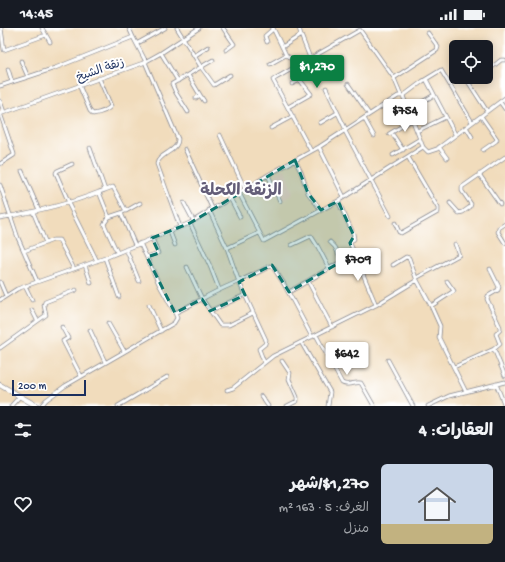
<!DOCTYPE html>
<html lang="ar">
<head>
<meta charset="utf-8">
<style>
  :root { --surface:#171b24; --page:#20242c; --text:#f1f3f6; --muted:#9ea1a6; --accent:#0b8043 }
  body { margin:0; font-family:"Gochi Hand","Playpen Sans Arabic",sans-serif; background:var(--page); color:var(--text); direction:rtl; height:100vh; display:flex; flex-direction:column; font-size:15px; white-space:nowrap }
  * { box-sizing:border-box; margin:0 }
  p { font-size:13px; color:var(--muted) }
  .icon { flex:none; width:22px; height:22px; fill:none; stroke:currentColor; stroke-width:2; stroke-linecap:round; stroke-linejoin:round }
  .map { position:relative; height:378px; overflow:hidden; direction:ltr }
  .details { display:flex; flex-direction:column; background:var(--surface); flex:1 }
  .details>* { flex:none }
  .fabs { position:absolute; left:449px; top:12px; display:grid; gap:8px }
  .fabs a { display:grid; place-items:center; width:44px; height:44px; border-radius:6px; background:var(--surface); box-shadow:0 2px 10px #0003; font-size:20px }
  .scale { position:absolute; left:12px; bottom:10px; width:74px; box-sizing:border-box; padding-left:4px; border:2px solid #1b2f5e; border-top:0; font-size:11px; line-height:14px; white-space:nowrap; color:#1b2f5e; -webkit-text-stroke:3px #fff; paint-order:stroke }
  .price { position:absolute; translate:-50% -34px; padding:0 9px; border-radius:4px; background:#fff; color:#222; font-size:13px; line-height:26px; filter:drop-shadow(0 1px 2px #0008) }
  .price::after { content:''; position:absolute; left:50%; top:24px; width:12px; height:9px; margin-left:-6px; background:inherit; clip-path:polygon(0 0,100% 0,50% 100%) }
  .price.current { background:var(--accent); color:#fff }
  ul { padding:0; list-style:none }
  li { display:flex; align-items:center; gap:12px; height:100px; padding:0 12px }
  li span { display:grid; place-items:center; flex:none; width:112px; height:80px; border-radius:6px; color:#555 }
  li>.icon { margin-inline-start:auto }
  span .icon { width:48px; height:48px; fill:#fffc; stroke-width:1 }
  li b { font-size:17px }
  h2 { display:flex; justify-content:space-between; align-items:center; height:48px; padding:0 12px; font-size:17px }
  .status { display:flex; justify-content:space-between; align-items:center; height:28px; padding:0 20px; background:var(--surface); direction:ltr }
  .status svg { height:11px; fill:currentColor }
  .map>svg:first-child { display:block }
</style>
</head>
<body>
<div class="status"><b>14:45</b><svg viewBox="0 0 49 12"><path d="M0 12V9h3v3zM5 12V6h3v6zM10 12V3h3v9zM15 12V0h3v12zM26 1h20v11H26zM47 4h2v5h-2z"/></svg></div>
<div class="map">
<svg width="505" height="378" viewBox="0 0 505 378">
  <rect width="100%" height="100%" fill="#fff"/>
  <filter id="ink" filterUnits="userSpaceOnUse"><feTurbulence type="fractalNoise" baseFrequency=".025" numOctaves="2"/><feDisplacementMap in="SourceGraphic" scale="8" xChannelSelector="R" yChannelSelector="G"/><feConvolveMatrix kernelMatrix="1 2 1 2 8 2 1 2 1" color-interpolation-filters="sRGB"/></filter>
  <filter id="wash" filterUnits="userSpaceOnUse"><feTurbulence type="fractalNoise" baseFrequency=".012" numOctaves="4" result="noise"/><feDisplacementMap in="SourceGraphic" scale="16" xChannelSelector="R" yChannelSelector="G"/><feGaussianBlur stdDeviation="0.9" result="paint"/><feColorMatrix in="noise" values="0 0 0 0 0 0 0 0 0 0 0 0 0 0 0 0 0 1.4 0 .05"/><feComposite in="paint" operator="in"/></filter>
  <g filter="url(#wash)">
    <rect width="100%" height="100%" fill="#f1dcbc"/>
    <path fill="#f5d3c2" d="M285 141 293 166 282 173 271 151 272 149 277 147V145Z"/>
  </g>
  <g filter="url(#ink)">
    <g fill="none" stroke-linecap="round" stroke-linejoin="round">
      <g stroke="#86868d" stroke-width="4.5">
        <path id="minor" d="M1 0 4 22 46 7
          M42 0 50 14
          M129 0 133 9
          M177 0 201 39 213 32
          M223 0 234 16 226 22
          M301 7 310 30
          M267 14 265 8 273 1
          M138 15 165 0
          M282 19 301 7 299 0
          M161 25 178 53
          M286 27 290 30 296 38
          M194 28 208 19
          M145 34 178 111C178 124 159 125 157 136L180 199
          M270 36 286 27 273 0
          M486 44 501 32H505
          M188 47 200 67 196 70
          M28 49 55 40 133 9 146 34
          M465 49 487 83
          M394 50 437 22 438 19 428 5
          M426 51 455 106
          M12 54 28 49 21 33
          M348 56 369 86
          M79 57 90 83 93 86C99 85 107 83 111 78L99 50
          M0 58 12 54 8 41
          M326 60 346 102
          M200 67 204 73
          M403 68 423 53 441 42 472 94
          M0 73 4 84
          M500 74 505 81
          M288 79 311 66 300 52 292 56
          M409 82 434 67
          M188 84 176 65 172 56 201 39 214 57 230 47
          M0 86 143 35 161 25 199 0
          M481 88 497 111 496 113 483 122
          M364 90 374 108
          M320 95 337 85
          M466 99 472 109
          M271 100 293 88
          M345 103 390 188
          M417 103 446 89
          M389 106 412 92
          M220 107 245 161
          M393 107 403 122
          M319 119 344 169
          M423 119 338 173 353 205 354 211 350 215 376 277 417 252 431 278 440 298 439 310 466 364
          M439 119 447 130
          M90 120 105 162 99 164
          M185 121 212 180
          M311 123 274 54 273 52 276 50 360 2 394 50 401 67
          M393 127 420 111
          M295 132 301 144 308 165 321 182
          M0 136 14 127V126L0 85
          M22 143 39 182
          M479 146 500 176
          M268 147 280 173
          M0 157 18 210 37 253
          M105 162 113 159 126 183 140 175
          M239 165 264 213 338 173
          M230 170 240 189
          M68 175 97 233
          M69 175 56 145 57 143 72 136
          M184 175 193 192
          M450 175 459 185 463 184 470 179 471 176 462 163V159L505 129
          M209 182 227 220 239 254 266 312 265 316 259 321 264 334
          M125 183 121 185 135 217
          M33 184 46 215
          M109 189 121 185
          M0 190C34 184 67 177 99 164L109 189 104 196 117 224
          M190 195 210 238 219 261
          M395 195 399 204 401 205 438 184V180L408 129
          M505 196 499 200 498 204 505 215
          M170 204 175 217
          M330 214 335 219 342 233
          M292 217 311 208 318 219 329 240
          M227 220 259 205
          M126 221 139 253
          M24 223 53 212H59L74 241
          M147 229 158 225 152 210
          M105 230 119 269
          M85 237 91 255
          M393 237 406 229 409 230 416 250
          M187 239 202 271C224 258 248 251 270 238L273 239 284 256 312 309
          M490 241 499 259 498 262 488 268 487 271 500 299V302L496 306 500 316 494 321 505 348
          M417 252 416 250 418 249 459 227 455 216
          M308 253 332 299
          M0 254 6 268
          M25 258 32 272
          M289 264 354 226
          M0 272 17 261 105 230 190 195 268 147 319 119 398 68H403L423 119 428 124 437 121 505 70
          M149 277 161 303
          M431 278 454 263 447 253
          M32 282 37 292
          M210 283 245 267
          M175 285 202 271 220 297H229L253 285
          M108 295 124 323
          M62 299 68 310 63 313 64 315 81 348
          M90 302 105 334
          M316 307 342 355C349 359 354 353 361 355L374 378
          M301 314 330 364 328 378
          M0 320 46 287 44 277 45 274 76 262
          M388 332 413 378
          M282 333 290 345 289 351 297 369V373L287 378
          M454 339 494 321
          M496 356 505 378
          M227 362 233 360 273 328 376 277
          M261 368 268 378
          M11 378 20 368
          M41 378 46 372 65 358 174 295 177 290 175 285 160 258 140 215
          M118 378 167 349
          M428 378 449 368 505 354"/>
      </g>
      <g stroke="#86868d" stroke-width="6">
        <path id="primary" d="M0 357 37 378"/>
      </g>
      <use href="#minor" stroke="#fff" stroke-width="3"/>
      <use href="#primary" stroke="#fff" stroke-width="4.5"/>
    </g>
  </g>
  <path fill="#0f766e" fill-opacity="0.2" stroke="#0f766e" stroke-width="3" stroke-dasharray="8 5" stroke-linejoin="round" d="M295 132 308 165 321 182 338 173 354 208 350 215 354 226 289 264 272 237 239 254 245 267 210 283 202 271 175 285 147 229 159 225 152 210 190 195Z"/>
  <g text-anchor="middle" stroke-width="4" stroke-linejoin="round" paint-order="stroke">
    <g font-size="12" fill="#1b2f5e" stroke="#fff">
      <text transform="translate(100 41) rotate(-19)" y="4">زنقة الشيخ</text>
    </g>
    <g font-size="16" font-weight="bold" fill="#635d78" stroke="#fff">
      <text x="241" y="167">الزنقة الكحلة</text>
    </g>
  </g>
</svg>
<div class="fabs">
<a><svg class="icon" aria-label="locate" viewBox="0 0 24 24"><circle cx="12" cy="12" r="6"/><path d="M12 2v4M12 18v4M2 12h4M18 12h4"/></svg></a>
</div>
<div class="scale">200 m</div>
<b class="price current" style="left:317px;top:61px">$1,270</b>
<b class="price" style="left:405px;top:105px">$754</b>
<b class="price" style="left:358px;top:254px">$709</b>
<b class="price" style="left:347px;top:348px">$642</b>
</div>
<section class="details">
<h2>العقارات: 4<svg class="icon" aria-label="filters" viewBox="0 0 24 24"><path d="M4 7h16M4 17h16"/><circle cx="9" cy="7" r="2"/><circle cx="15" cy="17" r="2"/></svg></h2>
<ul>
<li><span style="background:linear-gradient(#c9d6e8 75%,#c2b280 0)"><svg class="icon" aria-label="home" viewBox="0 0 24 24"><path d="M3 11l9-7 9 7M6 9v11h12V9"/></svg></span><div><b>$1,270/شهر</b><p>الغرف: 5 · 163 m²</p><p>منزل</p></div><svg class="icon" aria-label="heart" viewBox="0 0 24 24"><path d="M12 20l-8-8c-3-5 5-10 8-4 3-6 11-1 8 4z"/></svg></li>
</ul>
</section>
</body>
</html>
